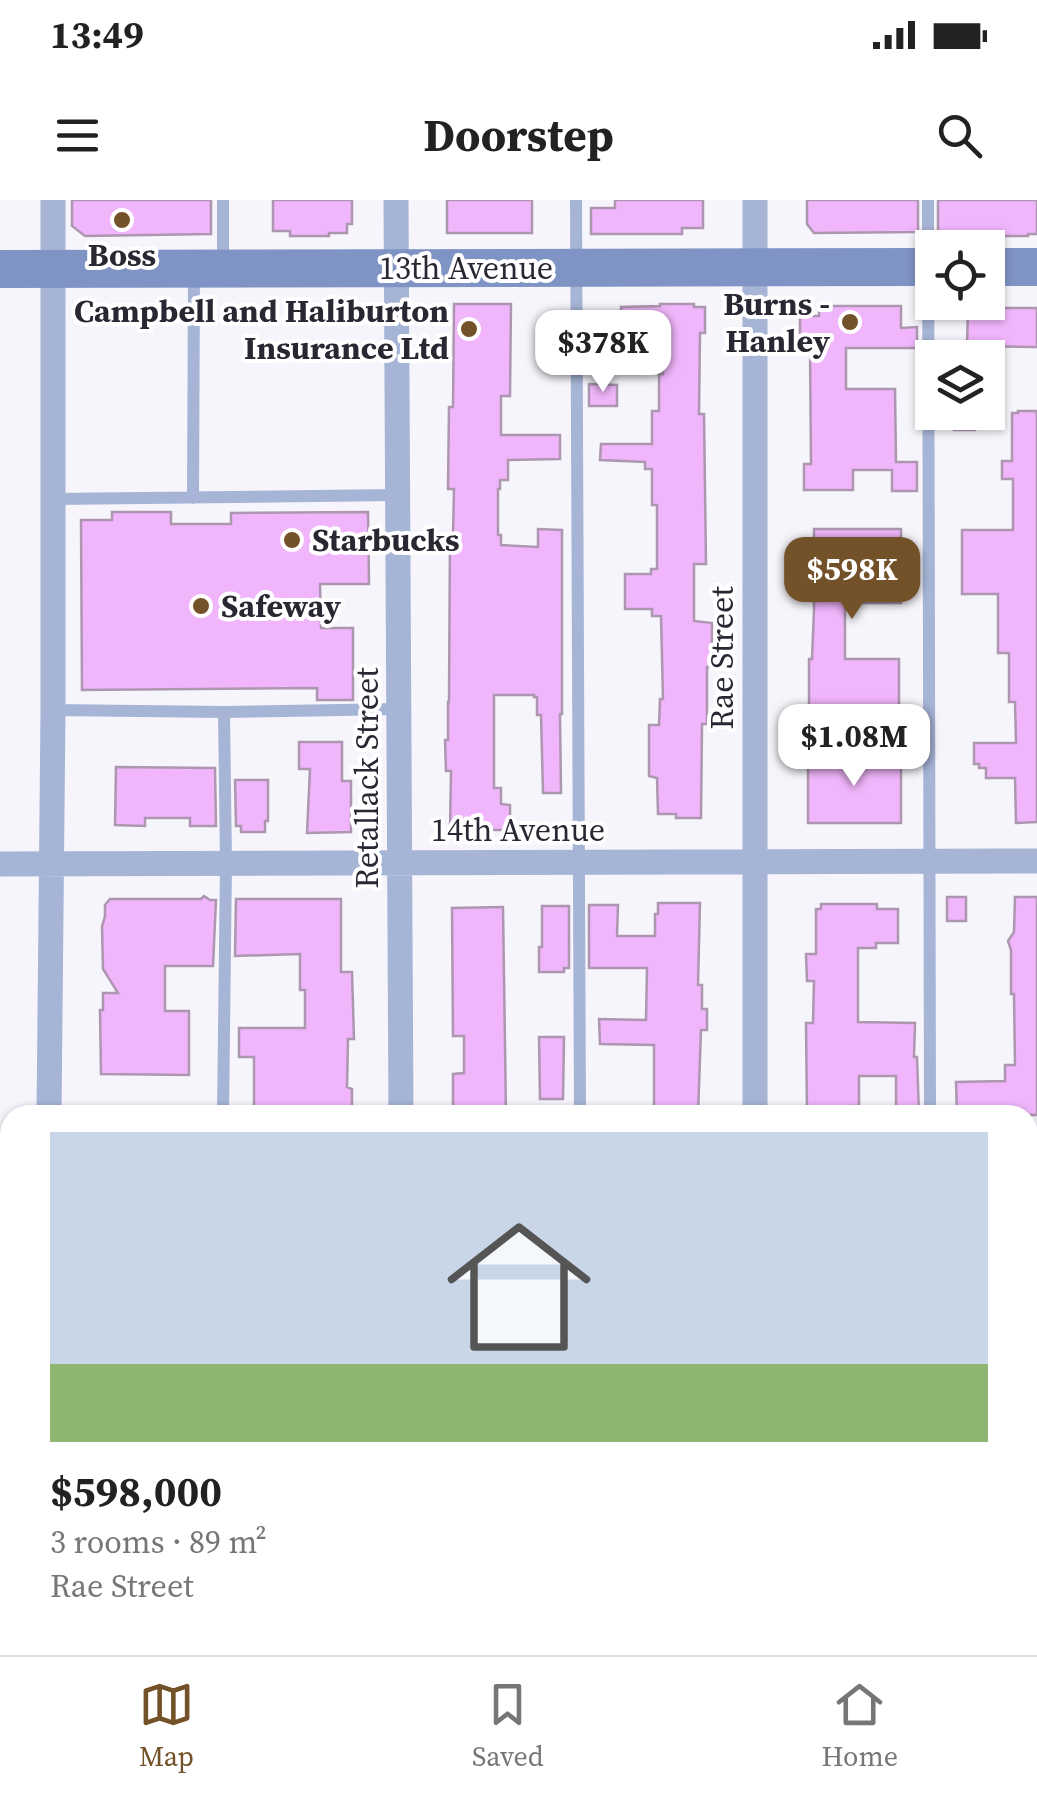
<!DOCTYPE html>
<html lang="en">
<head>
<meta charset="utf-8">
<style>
  :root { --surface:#fff; --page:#f6f6f6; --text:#222; --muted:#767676; --line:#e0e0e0; --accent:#745229 }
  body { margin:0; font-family:"Source Serif 4",serif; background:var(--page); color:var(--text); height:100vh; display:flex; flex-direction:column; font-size:38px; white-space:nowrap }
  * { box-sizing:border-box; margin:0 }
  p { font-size:32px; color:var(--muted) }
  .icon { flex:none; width:55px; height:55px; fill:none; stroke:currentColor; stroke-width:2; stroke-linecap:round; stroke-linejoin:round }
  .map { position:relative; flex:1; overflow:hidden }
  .sheet { position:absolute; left:0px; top:905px; width:1038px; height:550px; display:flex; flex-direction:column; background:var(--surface); border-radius:30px 30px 0 0; box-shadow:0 2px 8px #0004 }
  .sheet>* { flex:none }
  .buttons { position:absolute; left:915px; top:30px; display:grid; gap:20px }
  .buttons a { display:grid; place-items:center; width:90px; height:90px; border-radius:0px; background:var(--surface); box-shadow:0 2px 8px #0004; font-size:50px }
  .price { position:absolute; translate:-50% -85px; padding:0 22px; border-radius:20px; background:#fff; color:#222; font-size:32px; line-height:65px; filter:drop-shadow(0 2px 5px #0008) }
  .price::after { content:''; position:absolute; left:50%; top:60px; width:30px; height:22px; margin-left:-15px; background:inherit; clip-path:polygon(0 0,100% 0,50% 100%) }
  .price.current { background:var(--accent); color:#fff }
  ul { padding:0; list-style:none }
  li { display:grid; align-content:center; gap:20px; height:530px; padding:0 50px }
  li span { display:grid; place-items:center; height:310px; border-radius:0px; color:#555 }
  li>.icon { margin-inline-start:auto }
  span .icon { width:180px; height:180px; fill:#fffc; stroke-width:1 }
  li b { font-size:42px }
  .status { display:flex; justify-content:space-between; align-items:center; height:70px; padding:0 50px; background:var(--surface); direction:ltr }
  .status svg { height:28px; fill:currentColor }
  header { display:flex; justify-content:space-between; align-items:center; height:130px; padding:0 50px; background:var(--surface); font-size:45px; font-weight:700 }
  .menu { display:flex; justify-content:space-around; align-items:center; height:140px; border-top:2px solid var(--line); background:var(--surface); font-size:28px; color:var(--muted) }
  .menu a { display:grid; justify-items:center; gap:5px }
  .menu .current { color:var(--accent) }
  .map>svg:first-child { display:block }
</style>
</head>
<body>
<div class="status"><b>13:49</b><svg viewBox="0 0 49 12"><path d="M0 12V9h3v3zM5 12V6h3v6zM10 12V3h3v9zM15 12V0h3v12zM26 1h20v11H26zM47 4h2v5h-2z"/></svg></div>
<header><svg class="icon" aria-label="menu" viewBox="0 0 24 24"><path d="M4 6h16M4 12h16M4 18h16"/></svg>Doorstep<svg class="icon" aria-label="search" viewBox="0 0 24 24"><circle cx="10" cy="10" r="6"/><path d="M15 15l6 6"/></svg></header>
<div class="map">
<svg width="1037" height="1455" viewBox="0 0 1037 1455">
  <rect width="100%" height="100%" fill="#f6f5fb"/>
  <path fill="#f1b5fb" stroke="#ad97b0" stroke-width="2.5" d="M72 0H211V34L85 36 72 26Z
    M273 0H352V24H347V33H329V36H290V31H273Z
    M447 0H532V33H447Z
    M615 0H703V28H682V34H591V8H615Z
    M807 0H918V32L814 33 807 24Z
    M938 0H1037V34H1028V36H944V32H938Z
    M454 104H511L510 196H501V235H560V259L508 260V280H500V289H498V335H501V345L538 347V329L562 330V514H560L561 593H543L541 515H537V497H534V495H494V588H501V604L510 605V630H450L451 571H446L445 540H448V502H449L450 334H453L454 289H448L449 207H453Z
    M660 104H694V107H705V133H700L699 214H704L706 364H694V421L712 423V443L711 467H707V524H702L701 618H676V614H658L657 578 649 576V525H659L660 499H663L661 416H652V409H625V374H651V369H657V305H652V269H645V262L600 260 601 244H652V211H659V174H663L662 134 660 126 622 128 621 107 660 106Z
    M819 106H901V128L917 127V148H846V189H895L896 262H917V291H892V270H853V290H804V264H811L810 148H800V116H819Z
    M968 108H1037V147L967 146Z
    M589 184 617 185V206H589Z
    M1018 211H1036L1037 214V622L1016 623 1015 578H986V568H979V564H974V543H1016L1015 502H1009V453H998V394H962V330H1013V279H1002V261H1012V213H1018Z
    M955 212H975V230H954Z
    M112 312H171V324H231V313L368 312 369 384H320L321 428H353V500H317V488L82 490 81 320H112Z
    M814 329H901V403H845V459H899V517H809V459H812L814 410Z
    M299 542H342V581H351V632L307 633 310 569H299Z
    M808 555H901V623H808Z
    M116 567 215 568 216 626H190V618H145V626L115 625Z
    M235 580H268V621H265V632H241V626H236Z
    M204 696 210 700H216L213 766H165V811H189V875L101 874 100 810H103V793H118L103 769 102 727 105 716V705L110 699H201Z
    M947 697H966V721H947Z
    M1015 697H1037V915H957L956 882 1005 881V865H1015L1014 794H1011V750L1008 741 1014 732Z
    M236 699H341V772H352L354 839H348L347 887 352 889V915H302V911H254V857H239V828H305V790H300V754L235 756Z
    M658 703H700L698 785H702V809H707V830H701L698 915H654V845L600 844 599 819 646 820 647 768H589V705H618L617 736H655V714H658Z
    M821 704H877V709H898V743H876V748H858V822L915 823 914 857H917L919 915H896V876H859V906H851L850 915H807L806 823H813L814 781H807L806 754H816V709H821Z
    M542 706H569V768H564V772H539V747H542Z
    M503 707 506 915H453V874L464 873V836H453L452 708Z
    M539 837H564L563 899H540Z"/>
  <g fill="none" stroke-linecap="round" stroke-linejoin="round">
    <path stroke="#a6b4d6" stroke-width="12" d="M223 0V66
      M576 0 580 915
      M928 0 930 915
      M193 298 194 71
      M53 299 397 295
      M53 510 224 512 398 509
      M223 915 226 664 224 512
      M583 1445V1455
      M931 1445V1455
      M218 1455 219 1445"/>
    <path stroke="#a6b4d6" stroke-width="25" d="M396 0 401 915
      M755 0V915
      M0 664 1037 661
      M49 915 53 510V0
      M1028 1262H1037
      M0 1263H10
      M47 1445V1455
      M403 1455V1445
      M755 1455V1445"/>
    <path stroke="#7f93c4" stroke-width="38" d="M988 67H1037
      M0 69 932 67"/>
  </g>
  <g fill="#745229" stroke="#fff" stroke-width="4">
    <circle cx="122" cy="20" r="10"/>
    <circle cx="850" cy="122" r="10"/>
    <circle cx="469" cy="129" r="10"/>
    <circle cx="292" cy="340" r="10"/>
    <circle cx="201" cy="406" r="10"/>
  </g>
  <g text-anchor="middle" stroke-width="8" stroke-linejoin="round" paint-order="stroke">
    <g font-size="32" font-weight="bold" fill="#2a2733" stroke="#fff" text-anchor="end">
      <text x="122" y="66" text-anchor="middle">Boss</text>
      <text x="830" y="115">Burns -<tspan x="830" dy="37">Hanley</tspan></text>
      <text x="449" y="122">Campbell and Haliburton<tspan x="449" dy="37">Insurance Ltd</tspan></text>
      <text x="312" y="351" text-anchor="start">Starbucks</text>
      <text x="221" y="417" text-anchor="start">Safeway</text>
    </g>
    <g font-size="32" fill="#2a2733" stroke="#fff">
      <text x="466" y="79">13th Avenue</text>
      <text transform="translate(722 458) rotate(-90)" y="11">Rae Street</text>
      <text transform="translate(367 578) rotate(-90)" y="11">Retallack Street</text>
      <text x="518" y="641">14th Avenue</text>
    </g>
  </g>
</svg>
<div class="buttons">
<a><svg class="icon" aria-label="locate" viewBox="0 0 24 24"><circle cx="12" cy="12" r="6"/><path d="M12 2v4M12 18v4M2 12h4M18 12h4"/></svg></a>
<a><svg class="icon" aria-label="layers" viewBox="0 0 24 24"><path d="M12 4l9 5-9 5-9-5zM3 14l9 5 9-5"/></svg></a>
</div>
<b class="price" style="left:603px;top:195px">$378K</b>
<b class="price current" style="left:852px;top:422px">$598K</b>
<b class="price" style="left:854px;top:589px">$1.08M</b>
<section class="sheet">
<ul>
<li><span style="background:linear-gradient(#c9d6e8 75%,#8fb573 0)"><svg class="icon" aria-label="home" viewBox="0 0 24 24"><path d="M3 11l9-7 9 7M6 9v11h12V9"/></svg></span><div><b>$598,000</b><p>3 rooms · 89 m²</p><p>Rae Street</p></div></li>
</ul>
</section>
</div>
<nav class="menu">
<a class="current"><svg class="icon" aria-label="map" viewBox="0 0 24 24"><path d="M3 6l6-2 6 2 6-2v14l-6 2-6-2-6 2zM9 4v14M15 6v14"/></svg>Map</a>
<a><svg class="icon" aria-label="saved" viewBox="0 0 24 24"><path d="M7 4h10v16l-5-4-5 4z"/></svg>Saved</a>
<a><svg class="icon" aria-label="home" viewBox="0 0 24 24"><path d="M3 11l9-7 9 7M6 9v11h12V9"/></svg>Home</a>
</nav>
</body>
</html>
